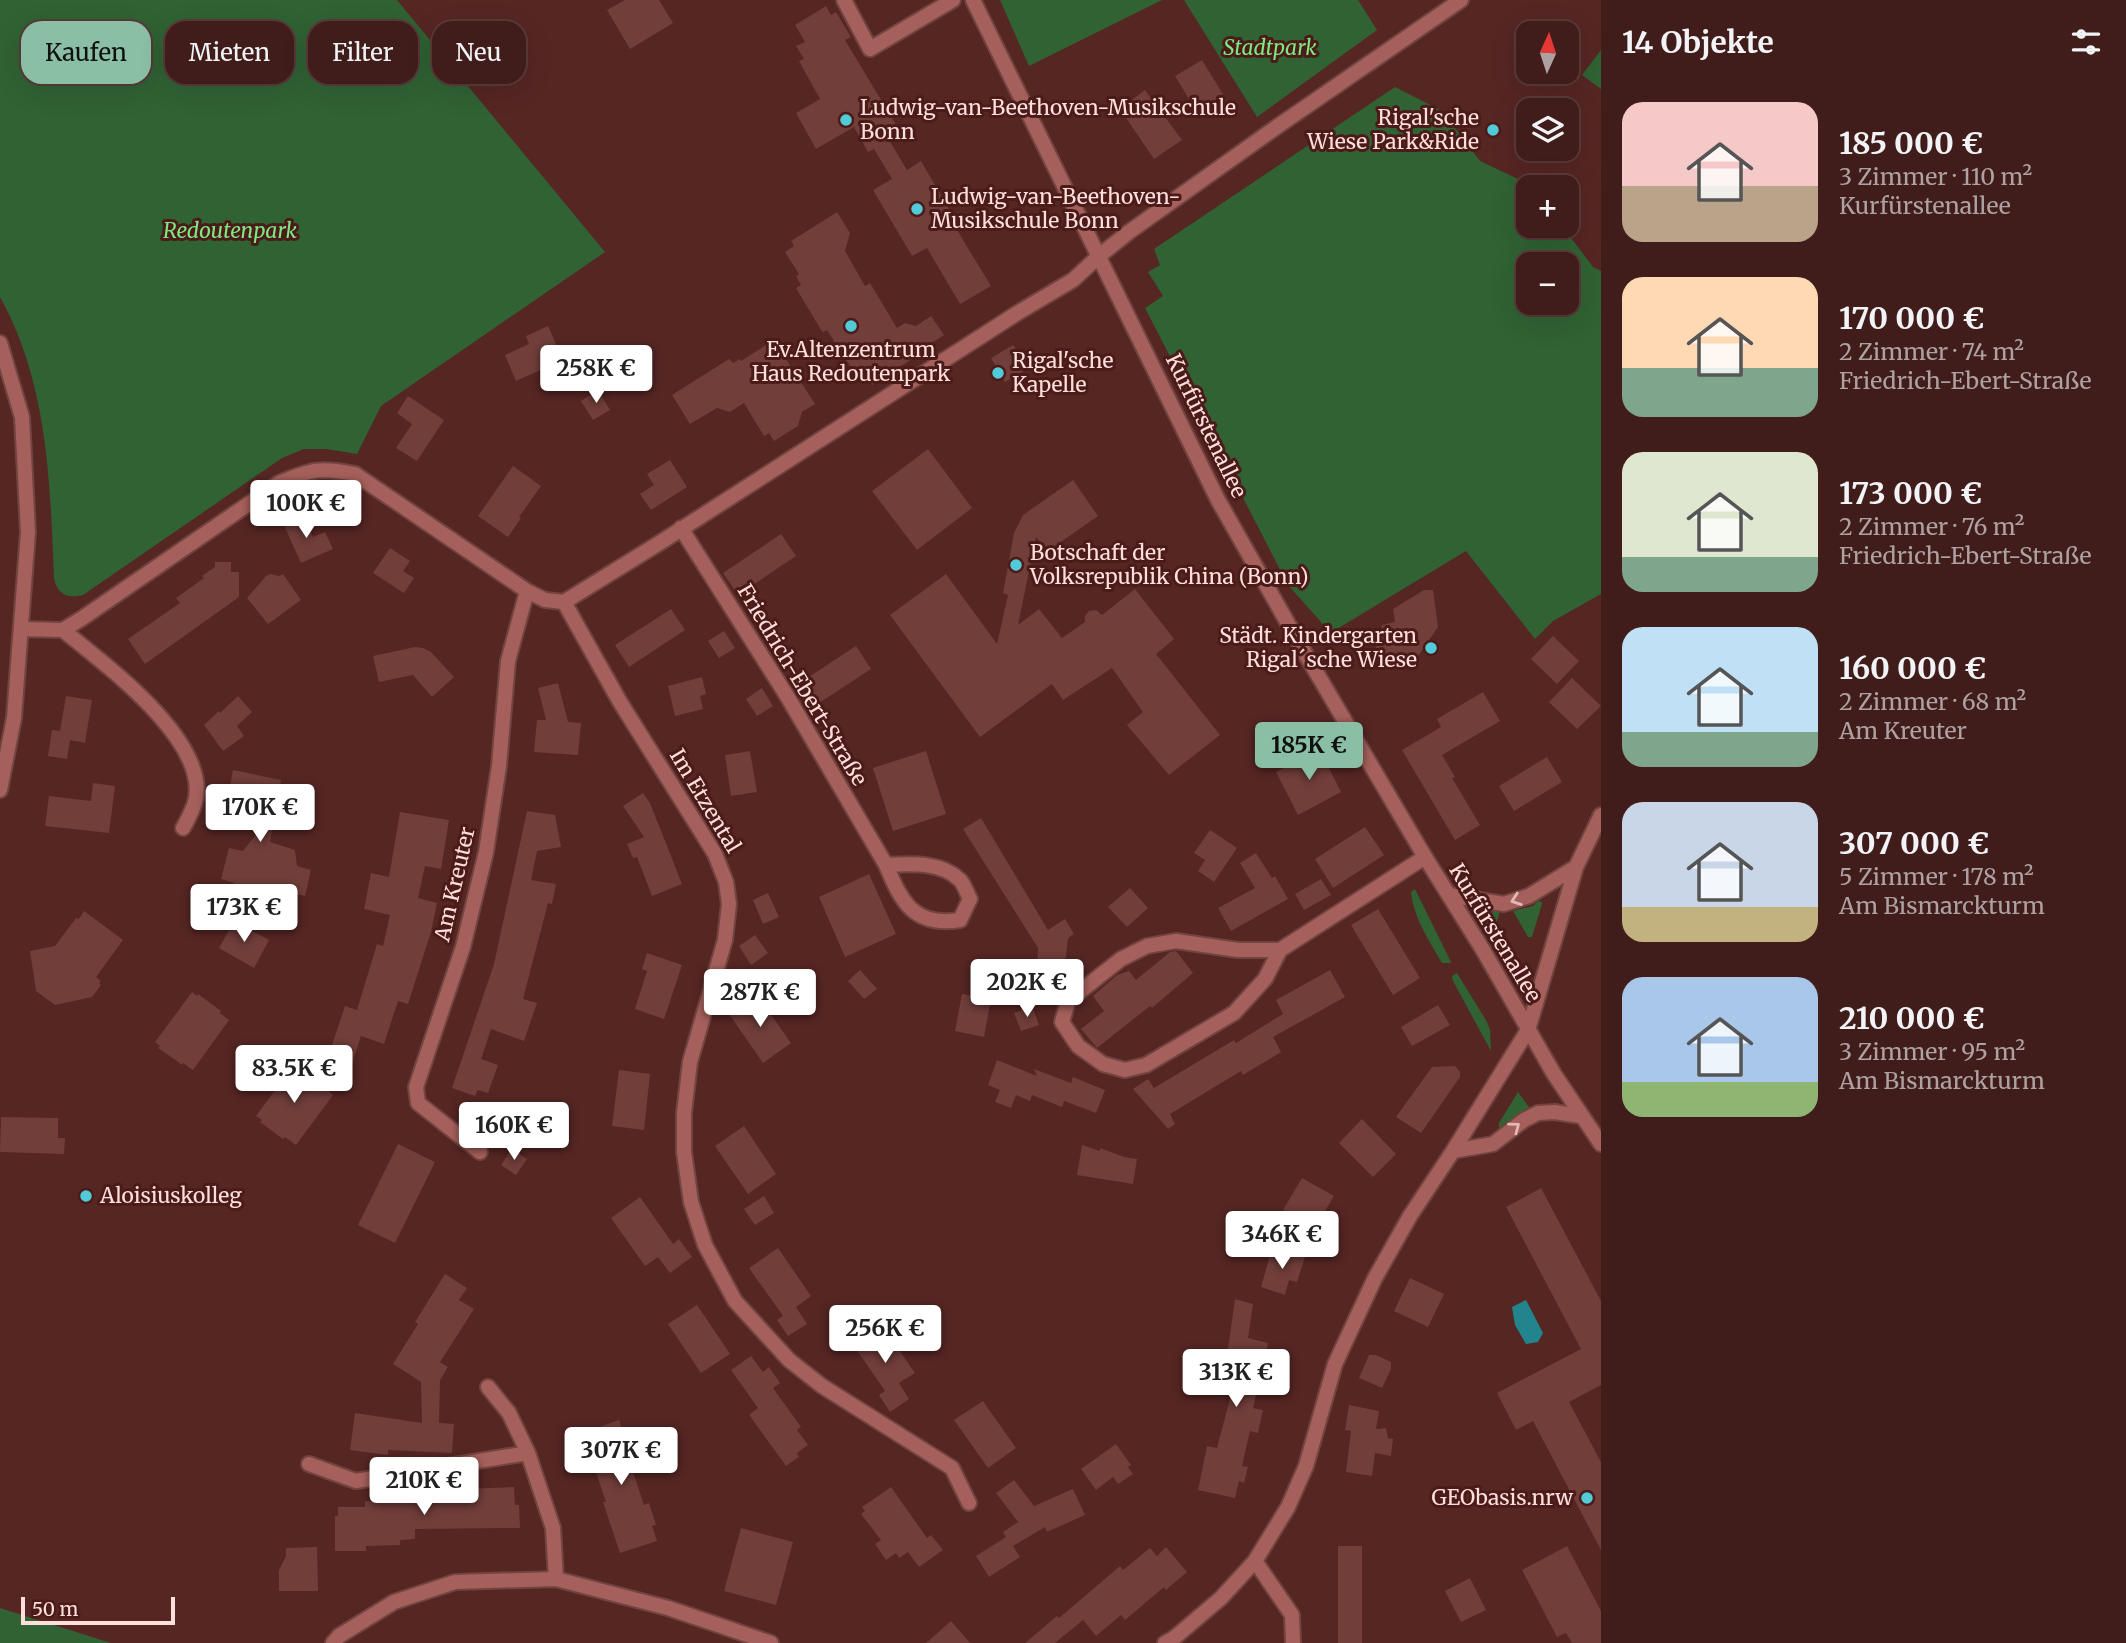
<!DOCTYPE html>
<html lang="de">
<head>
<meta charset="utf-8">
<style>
  :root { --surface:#401c1a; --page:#472523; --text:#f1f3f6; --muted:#aea1a2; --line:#593a39; --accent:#8abfa5 }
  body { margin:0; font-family:Merriweather,serif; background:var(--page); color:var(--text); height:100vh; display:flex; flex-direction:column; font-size:26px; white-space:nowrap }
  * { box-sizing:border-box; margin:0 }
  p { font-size:23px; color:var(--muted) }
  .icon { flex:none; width:38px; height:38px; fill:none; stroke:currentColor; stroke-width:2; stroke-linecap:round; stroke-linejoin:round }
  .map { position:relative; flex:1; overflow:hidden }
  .panel { display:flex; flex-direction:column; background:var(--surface); width:525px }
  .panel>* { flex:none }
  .guide { position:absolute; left:21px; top:21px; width:665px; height:63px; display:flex; gap:14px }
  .needle { width:46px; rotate:3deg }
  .buttons { position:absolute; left:1516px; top:21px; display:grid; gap:14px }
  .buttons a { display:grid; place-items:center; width:63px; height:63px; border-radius:14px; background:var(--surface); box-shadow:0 7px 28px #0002,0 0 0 2px var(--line); font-size:35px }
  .scale { position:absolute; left:21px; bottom:18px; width:154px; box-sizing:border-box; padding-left:7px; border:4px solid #ffdfdb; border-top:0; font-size:19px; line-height:24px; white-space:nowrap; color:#ffdfdb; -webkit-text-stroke:5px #4b1b1a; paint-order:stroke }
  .price { position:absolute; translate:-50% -60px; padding:0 16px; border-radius:7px; background:#fff; color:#222; font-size:23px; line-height:46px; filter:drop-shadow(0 2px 4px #0008) }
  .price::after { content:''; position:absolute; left:50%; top:42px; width:21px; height:16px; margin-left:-10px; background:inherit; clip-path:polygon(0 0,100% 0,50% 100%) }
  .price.current { background:var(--accent); color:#111 }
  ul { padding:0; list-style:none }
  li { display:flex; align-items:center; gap:21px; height:175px; padding:0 21px }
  li span { display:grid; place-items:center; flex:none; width:196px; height:140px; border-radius:21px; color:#555 }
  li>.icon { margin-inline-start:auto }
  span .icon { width:84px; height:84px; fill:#fffc; stroke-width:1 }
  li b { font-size:30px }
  h2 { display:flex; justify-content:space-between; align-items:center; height:84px; padding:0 21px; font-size:30px }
  .chip { padding:0 24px; border-radius:21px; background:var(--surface); box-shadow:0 7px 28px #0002,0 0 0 2px var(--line); font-size:24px; line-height:63px }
  .chip.current { background:var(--accent); color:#111 }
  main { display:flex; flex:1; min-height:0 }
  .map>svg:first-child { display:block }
</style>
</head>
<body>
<main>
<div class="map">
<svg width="1601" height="1643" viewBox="0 0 1601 1643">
  <rect width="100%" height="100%" fill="#562623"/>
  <path fill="#306233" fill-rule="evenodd" d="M0 0H397L605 252 381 406 357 454 326 449H304L282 458 83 595C67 599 57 594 54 578 50 480 48 384 0 297Z
    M1000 0H1162L1029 66Z
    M1184 0H1358L1377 30 1257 117Z
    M1601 50V89L1582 75Z
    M1395 87 1442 111 1480 161 1531 185 1533 187H1528V226H1562L1593 267 1601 271V594L1553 621 1535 639 1466 551 1327 635 1321 622 1288 585 1145 308 1163 296 1148 272 1160 265 1154 249ZM1566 264V303H1528V264Z
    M1415 889 1451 962 1450 963H1442C1429 940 1414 919 1411 892Z
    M1538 901 1542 902V904L1532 937H1528L1513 911 1533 906Z
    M1479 908 1500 911 1493 936 1478 912 1477 910Z
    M1457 973 1487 1022 1490 1030 1491 1051 1453 981 1452 976Z
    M1518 1092 1529 1107 1499 1128V1123Z
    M0 1608 111 1643H0Z"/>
  <path fill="#22858e" d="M1526 1300 1543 1333 1538 1342 1526 1344 1515 1325 1512 1307Z"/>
  <path fill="#713e3a" d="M625 0H659L673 23 630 49 607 10Z
    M826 6 831 15 836 12 851 37 845 40 901 133 889 140 907 170 921 161 960 228 957 230 991 286 960 304 927 248 912 256 873 190 892 179 874 149 868 152 854 127 816 149 796 113 820 99 799 61 804 59 796 46 805 42 795 25Z
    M1202 60 1227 101 1200 117 1175 76Z
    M1145 90 1182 140 1154 159 1120 109Z
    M837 212 850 233 845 251 865 286 870 283 897 328 905 323 916 326 931 316 944 335 932 343 936 349 918 361 915 357 872 385 868 379 861 383 827 330 823 332 821 330 796 288 801 285 796 276 799 274 785 252 794 246 791 241Z
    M548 326 563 360 516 381 505 355 529 344 526 336Z
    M771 342 774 347 777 345 815 404 802 412 798 426 774 441 769 433 764 436 744 403 730 412 717 408 690 424 672 395 729 359 733 363 740 359 741 361Z
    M1013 345 1027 369 1005 382 991 358Z
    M598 390 610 410 593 420 581 401Z
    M408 396 444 420 417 461 396 448 412 424 397 413Z
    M928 449 972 508 917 550 872 491Z
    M670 460 687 487 651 510 640 494 654 485 647 474Z
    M513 466 541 486 519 517 521 518 508 537 478 516Z
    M1073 480 1098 516 1048 551 1036 537 1018 625 1039 609 1062 638 1085 622V616L1089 611 1096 610 1102 615 1135 589 1174 639 1156 654 1220 735 1169 775 1127 725 1143 712 1112 668 1063 700 1052 684 980 737 890 615 946 574 997 644 1008 595 1003 593 1014 533 1023 515Z
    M303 515 313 537 325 532 333 549 301 563 283 523Z
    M781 534 796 556 738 595 723 573Z
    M390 548 410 561 403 571 414 578 404 593 373 573Z
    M215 562H231V572H239V597L145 664 128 639 180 603 176 598 204 578 202 576 215 567Z
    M270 574 279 576 283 574 301 600 268 624 247 598 266 576Z
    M1424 590H1433L1438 627 1414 662 1376 668 1374 654 1382 625 1395 622 1393 609Z
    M671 609 685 630 629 667 615 645Z
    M724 631 735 648 719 658 708 641Z
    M1553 636 1579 661 1557 684 1531 659Z
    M856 646 871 669 813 707 798 684Z
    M415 647 423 648 431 652 454 677 432 697 413 675 379 682 373 656Z
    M702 677 706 694 700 696 703 709 675 716 668 686Z
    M1572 678 1601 706 1577 729 1549 702Z
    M558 683 568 722 581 723 578 755 534 752 537 720H546L538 688Z
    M762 688 773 706 757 716 746 699Z
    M1483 692 1500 721 1442 755 1455 777 1452 778 1480 825 1455 840 1402 750 1441 727 1437 719Z
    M66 696 92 700 85 743 70 740 67 759 48 756 52 730 60 731Z
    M238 696 252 712 237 726 244 736 223 751 204 725 219 711 220 713Z
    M1320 750 1341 792 1298 815 1276 772Z
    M750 751 757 792 731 796 725 755Z
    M926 751 946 814 893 831 873 768Z
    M1547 757 1562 782 1514 811 1499 786Z
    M233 770 281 780 270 842 295 850 297 866 311 870 305 896 266 887 261 907 236 900 234 883 221 879 229 848 243 851 267 821 225 813Z
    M93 783 115 786 109 833 45 826 49 796 91 801Z
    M643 793 650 803 682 884 652 896 637 857 633 858 627 844 644 837 623 806Z
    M527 811 555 815 561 847 537 851 531 880 556 884 552 904 548 903 523 999 537 1003 524 1041 491 1029 481 1059 498 1065 488 1093 478 1090 475 1096 452 1088 494 964Z
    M400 812 449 820 441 869 425 866 418 898 437 903 431 932 408 1004 398 1001 384 1044 361 1036 352 1064 331 1048 345 1006 357 1010 377 944 383 946 390 915 364 909 371 873 389 877Z
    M981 818 1048 930 1065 919 1074 934 1068 938 1064 973 1037 971 1038 948 963 829Z
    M1365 827 1384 855 1333 888 1315 859Z
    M1210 830 1237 848 1214 882 1198 871 1205 860 1194 853Z
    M1256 853 1272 878 1275 876 1288 899 1231 931 1218 908 1255 888 1240 863Z
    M869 874 896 934 845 957 819 897Z
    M1321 879 1331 895 1304 910 1295 894Z
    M1130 888 1148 908 1127 927 1108 907Z
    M768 893 779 917 763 924 753 900Z
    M1378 909 1420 978 1393 995 1351 925Z
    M84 911 123 940 96 977 101 981 99 983 101 985 92 997 55 1005 36 991 30 951 55 946 76 918 79 919Z
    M234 921 269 940 254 968 219 948Z
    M755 935 768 953 751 965 739 946Z
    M1176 951 1193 973 1152 1008 1150 1006 1097 1048 1081 1029 1104 1011 1093 996 1117 975 1129 971 1136 980 1170 952Z
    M647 953 682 965 664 1019 635 1009 647 971 642 969Z
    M860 970 877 989 864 999 848 981Z
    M1330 970 1345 997 1273 1037 1281 1052 1243 1075 1241 1071 1170 1114 1175 1124 1168 1129 1133 1089 1148 1079 1154 1088 1234 1040 1236 1043 1283 1014 1276 1000Z
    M192 992 197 996 198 994 221 1011 220 1013 229 1020 193 1070 183 1063 182 1065 174 1059 158 1048 160 1046 155 1042Z
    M962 994 991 999 984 1037 955 1031Z
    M757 995 791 1043 763 1063 729 1014Z
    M1438 1005 1450 1025 1412 1046 1401 1027Z
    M1032 1006 1039 1025 1021 1031 1014 1013Z
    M997 1060 1037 1076 1034 1069 1071 1083 1073 1077 1105 1090 1096 1113 1064 1101 1062 1107 1032 1095 1030 1101 1016 1095 1011 1108 995 1102 1000 1090 988 1085Z
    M293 1066 298 1070 300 1067 308 1073 333 1095 296 1145 285 1137 283 1139 260 1122 262 1120 256 1116Z
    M1455 1066 1460 1072V1077L1421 1133 1396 1117 1432 1067Z
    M619 1070 650 1074 644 1130 612 1126Z
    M1 1117 58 1118V1138H65L64 1154 0 1152Z
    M1362 1119 1396 1154 1373 1177 1339 1143Z
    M744 1126 776 1174 748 1194 715 1146Z
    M398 1144 435 1162 395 1243 358 1225Z
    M1082 1145 1100 1151V1148L1124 1157 1137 1159 1133 1184 1077 1175Z
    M512 1149 527 1159 516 1175 501 1165Z
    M1302 1178 1334 1196 1315 1228 1283 1210Z
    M1541 1188 1601 1301V1385L1569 1402 1601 1462V1550L1533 1421 1516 1430 1497 1393 1581 1349 1506 1207Z
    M764 1196 774 1213 755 1225 744 1209Z
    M640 1197 673 1244 679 1239 692 1257 670 1273 658 1257 645 1266 611 1218Z
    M778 1248 811 1296 796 1307 807 1324 788 1336 777 1320 783 1316 749 1268Z
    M1272 1248 1305 1257 1297 1282 1289 1280 1285 1295 1261 1287Z
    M445 1274 467 1288 459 1300 474 1309 440 1362 448 1367 440 1380 439 1423 454 1424 452 1453 388 1450V1455L350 1450 355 1413 422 1423 421 1382 393 1364 418 1324 415 1322Z
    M1410 1278 1444 1294 1428 1327 1394 1311Z
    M1235 1299 1253 1304 1248 1338 1268 1343 1253 1408 1263 1410 1258 1433 1250 1431 1242 1466 1248 1467 1244 1483 1239 1481 1235 1498 1198 1490 1207 1446 1217 1448 1237 1372 1225 1370Z
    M697 1305 730 1354 701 1373 668 1324Z
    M881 1324 915 1373 899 1383 909 1399 890 1412 879 1395 885 1391 852 1343Z
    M1369 1355H1376L1391 1362V1369L1382 1388 1359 1378Z
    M751 1356 763 1372 769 1367 780 1383 773 1388 801 1427 797 1430 808 1445 797 1453 799 1457 786 1466 750 1416V1414L758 1408 731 1370Z
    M983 1401 1016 1448 988 1468 954 1420Z
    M1349 1405 1379 1411 1376 1429 1386 1428 1388 1438 1393 1439 1391 1456 1375 1453 1372 1476 1346 1472 1351 1431 1345 1430Z
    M619 1420 624 1434 628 1433 636 1455 631 1456 636 1471 633 1472 644 1505 649 1503 656 1525 652 1526 657 1541 620 1553 603 1502H606L583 1433Z
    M1116 1444 1131 1465 1128 1467 1133 1474 1118 1484 1113 1477 1096 1490 1081 1469Z
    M1014 1480 1034 1506 1073 1489 1085 1515 1047 1532 1045 1527 1013 1546 1020 1557 989 1577 976 1556 1006 1537 1003 1532 1018 1522 996 1493Z
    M514 1487 515 1505H519L520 1528 415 1529V1539L400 1540V1545L366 1546V1551H335V1516H338V1507H365V1501H386V1498L435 1497 436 1490Z
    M891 1487 927 1538 931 1535 943 1550 919 1567 908 1552 899 1558 896 1553 886 1560 875 1544 881 1540 861 1514 865 1511 862 1507Z
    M741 1528 793 1542 776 1605 724 1591Z
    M1338 1546H1362V1643H1338Z
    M1567 1546 1601 1611V1643H1572L1566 1633 1557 1637 1522 1570Z
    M317 1547 318 1591H279V1570L286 1556V1548Z
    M1166 1547 1187 1572 1166 1590 1164 1587 1125 1620 1121 1615 1096 1636 1083 1620 1055 1643H1025L1057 1616 1059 1618 1120 1566 1123 1570 1150 1548 1157 1556Z
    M1470 1578 1486 1610 1461 1622 1445 1591Z
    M951 1621 970 1643H926Z"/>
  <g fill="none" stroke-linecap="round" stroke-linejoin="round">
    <g stroke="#714440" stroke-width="18">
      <path id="minor" d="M844 0 870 49 953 0
        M681 528 787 696 886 865C902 903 914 927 960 920L970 899C967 893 964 884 960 880 941 861 909 864 886 865
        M564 602 620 702 715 854 726 882 729 904 725 940 690 1062 684 1113V1152L691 1202 705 1245 735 1301 789 1360 822 1386 952 1468 969 1503
        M22 629 63 630 81 619 279 483C312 469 321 467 355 474L527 591 545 600 564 602 661 542 1019 312 1073 280 1099 256
        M63 630C104 664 206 738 196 798 194 809 188 819 183 828
        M1176 941 1238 950H1280L1265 979 1234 1013 1146 1065 1125 1070 1103 1064 1078 1046 1062 1022 1068 1001 1121 959 1147 946Z
        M1280 950 1425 857
        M480 1152 418 1103 416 1087 463 947 486 852 499 766 508 661 527 591
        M488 1387 509 1413 528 1453 553 1528 556 1579
        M309 1464 356 1481 528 1453
        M1255 1561 1292 1615 1293 1643"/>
    </g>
    <g stroke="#714440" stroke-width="18">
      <path id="tertiary" d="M973 0 1218 500 1299 643 1425 857 1483 950 1554 1074 1601 1144
        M1099 256 1129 232 1278 126 1461 0
        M0 343 22 417 28 532 14 718 0 790
        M1449 895 1504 904 1529 896 1576 867
        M1453 1151 1493 1144 1524 1120 1538 1113 1554 1112 1581 1116
        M333 1643 339 1636 394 1602 455 1582 556 1579 668 1608 771 1643
        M1165 1643 1174 1638 1221 1598 1255 1561 1288 1507 1306 1466 1335 1364 1375 1278 1410 1216 1453 1151 1528 1030 1576 867 1601 815"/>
    </g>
    <use href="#minor" stroke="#a6605b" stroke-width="14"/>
    <use href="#tertiary" stroke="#a6605b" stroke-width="14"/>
  </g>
  <defs><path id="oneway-chevron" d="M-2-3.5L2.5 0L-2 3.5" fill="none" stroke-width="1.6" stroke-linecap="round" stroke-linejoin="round" transform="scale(1.75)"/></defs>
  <g stroke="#e4b9b5">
    <use href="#oneway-chevron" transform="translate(1516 900) rotate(161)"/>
    <use href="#oneway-chevron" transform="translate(1515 1127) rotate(-37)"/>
  </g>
  <g fill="#52cbd8" stroke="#4b1b1a" stroke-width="2.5">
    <circle cx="846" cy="120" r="7"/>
    <circle cx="1493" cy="130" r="7"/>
    <circle cx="917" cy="209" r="7"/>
    <circle cx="851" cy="326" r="7"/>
    <circle cx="998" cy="373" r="7"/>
    <circle cx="1016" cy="565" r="7"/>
    <circle cx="1431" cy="648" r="7"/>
    <circle cx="86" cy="1196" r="7"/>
    <circle cx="1587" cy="1498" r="7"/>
  </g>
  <g text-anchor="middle" stroke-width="6" stroke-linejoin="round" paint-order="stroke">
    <g font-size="21" font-style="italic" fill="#7cea81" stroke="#4b1b1a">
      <text x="1270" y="55">Stadtpark</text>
      <text x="230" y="238">Redoutenpark</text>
    </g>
    <g font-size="21" fill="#ffdfdb" stroke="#4b1b1a" text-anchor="start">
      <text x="860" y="115">Ludwig-van-Beethoven-Musikschule<tspan x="860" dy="24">Bonn</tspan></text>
      <text x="1479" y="125" text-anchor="end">Rigal'sche<tspan x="1479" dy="24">Wiese Park&amp;Ride</tspan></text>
      <text x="931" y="204">Ludwig-van-Beethoven-<tspan x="931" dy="24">Musikschule Bonn</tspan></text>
      <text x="851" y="357" text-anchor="middle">Ev.Altenzentrum<tspan x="851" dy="24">Haus Redoutenpark</tspan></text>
      <text x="1012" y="368">Rigal'sche<tspan x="1012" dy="24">Kapelle</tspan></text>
      <text x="1030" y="560">Botschaft der<tspan x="1030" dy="24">Volksrepublik China (Bonn)</tspan></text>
      <text x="1417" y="643" text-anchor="end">Städt. Kindergarten<tspan x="1417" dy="24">Rigal´sche Wiese</tspan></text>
      <text x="100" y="1203">Aloisiuskolleg</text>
      <text x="1573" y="1505" text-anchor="end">GEObasis.nrw</text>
    </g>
    <g font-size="21" fill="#ffdfdb" stroke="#4b1b1a">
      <text transform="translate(1206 426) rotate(64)" y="7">Kurfürstenallee</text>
      <text transform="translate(802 685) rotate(59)" y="7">Friedrich-Ebert-Straße</text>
      <text transform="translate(705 801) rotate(59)" y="7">Im Etzental</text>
      <text transform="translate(455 884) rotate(-77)" y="7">Am Kreuter</text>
      <text transform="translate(1495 933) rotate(59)" y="7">Kurfürstenallee</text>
    </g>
  </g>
</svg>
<div class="buttons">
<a><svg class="needle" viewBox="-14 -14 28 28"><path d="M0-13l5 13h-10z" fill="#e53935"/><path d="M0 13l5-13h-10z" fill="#aea1a2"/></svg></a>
<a><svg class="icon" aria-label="layers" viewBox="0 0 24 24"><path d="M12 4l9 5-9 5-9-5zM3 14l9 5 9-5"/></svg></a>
<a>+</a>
<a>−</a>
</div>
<div class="scale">50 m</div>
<b class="price" style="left:596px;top:405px">258K €</b>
<b class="price" style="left:306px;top:540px">100K €</b>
<b class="price current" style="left:1309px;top:782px">185K €</b>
<b class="price" style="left:260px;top:844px">170K €</b>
<b class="price" style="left:244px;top:944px">173K €</b>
<b class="price" style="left:1027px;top:1019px">202K €</b>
<b class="price" style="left:760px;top:1029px">287K €</b>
<b class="price" style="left:294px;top:1105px">83.5K €</b>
<b class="price" style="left:514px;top:1162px">160K €</b>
<b class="price" style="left:1282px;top:1271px">346K €</b>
<b class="price" style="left:885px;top:1365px">256K €</b>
<b class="price" style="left:1236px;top:1409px">313K €</b>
<b class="price" style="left:621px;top:1487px">307K €</b>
<b class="price" style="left:424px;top:1517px">210K €</b>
<div class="guide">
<a class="chip current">Kaufen</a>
<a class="chip">Mieten</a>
<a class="chip">Filter</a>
<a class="chip">Neu</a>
</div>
</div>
<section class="panel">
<h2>14 Objekte<svg class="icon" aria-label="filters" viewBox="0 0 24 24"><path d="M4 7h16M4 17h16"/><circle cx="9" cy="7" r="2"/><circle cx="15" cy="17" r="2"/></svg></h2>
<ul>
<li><span style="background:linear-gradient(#f6c9c9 60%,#b9a48a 0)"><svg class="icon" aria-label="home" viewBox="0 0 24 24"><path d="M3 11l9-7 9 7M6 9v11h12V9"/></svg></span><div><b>185 000 €</b><p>3 Zimmer · 110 m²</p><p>Kurfürstenallee</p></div></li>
<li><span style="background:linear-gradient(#ffd9b3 65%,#7fa58c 0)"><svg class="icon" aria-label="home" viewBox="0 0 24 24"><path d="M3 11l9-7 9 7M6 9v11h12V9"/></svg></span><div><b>170 000 €</b><p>2 Zimmer · 74 m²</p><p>Friedrich-Ebert-Straße</p></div></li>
<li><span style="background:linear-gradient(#dfe7d0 75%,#7fa58c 0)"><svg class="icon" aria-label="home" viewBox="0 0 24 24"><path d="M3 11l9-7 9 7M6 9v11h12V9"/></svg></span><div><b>173 000 €</b><p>2 Zimmer · 76 m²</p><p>Friedrich-Ebert-Straße</p></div></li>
<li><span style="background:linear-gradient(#bfe0f5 75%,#7fa58c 0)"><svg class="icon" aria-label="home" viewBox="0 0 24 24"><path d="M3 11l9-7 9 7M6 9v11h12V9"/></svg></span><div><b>160 000 €</b><p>2 Zimmer · 68 m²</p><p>Am Kreuter</p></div></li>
<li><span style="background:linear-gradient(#c9d6e8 75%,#c2b280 0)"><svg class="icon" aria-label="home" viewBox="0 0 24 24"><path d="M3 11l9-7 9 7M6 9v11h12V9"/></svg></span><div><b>307 000 €</b><p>5 Zimmer · 178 m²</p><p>Am Bismarckturm</p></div></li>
<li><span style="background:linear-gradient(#a9c7e8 75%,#8fb573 0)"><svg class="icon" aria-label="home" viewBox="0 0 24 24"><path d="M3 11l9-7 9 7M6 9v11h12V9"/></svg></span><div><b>210 000 €</b><p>3 Zimmer · 95 m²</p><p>Am Bismarckturm</p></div></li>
</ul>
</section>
</main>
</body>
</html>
